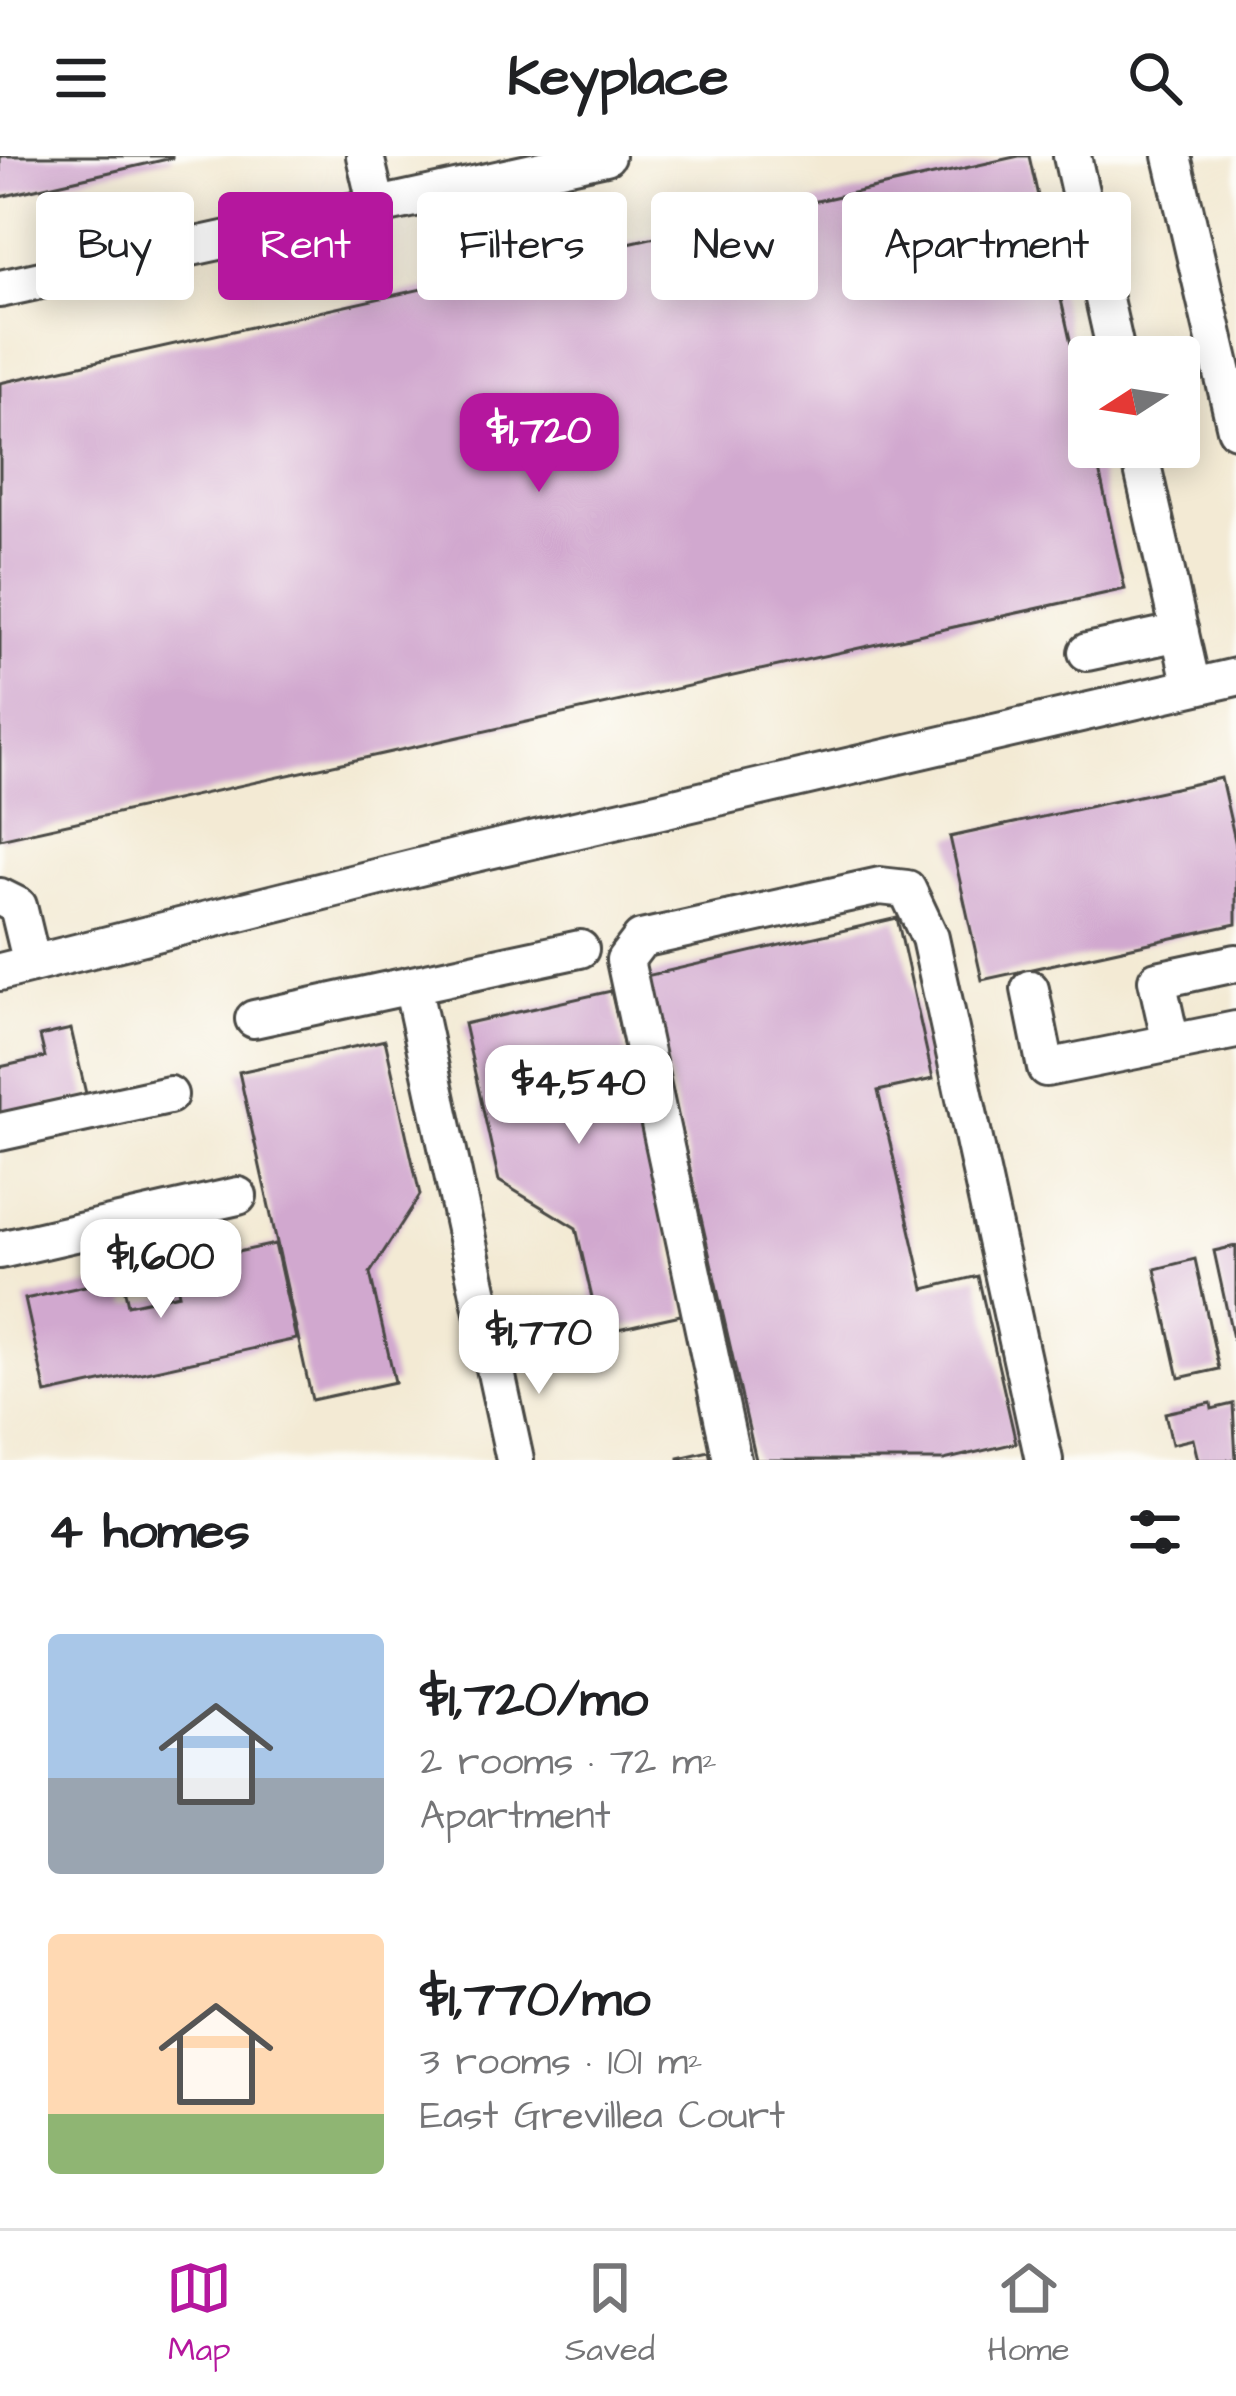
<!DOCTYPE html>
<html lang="en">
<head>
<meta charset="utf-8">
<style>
  :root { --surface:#fff; --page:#f6f6f6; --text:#202124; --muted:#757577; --line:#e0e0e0; --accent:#b5179e }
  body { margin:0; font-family:"Architects Daughter",sans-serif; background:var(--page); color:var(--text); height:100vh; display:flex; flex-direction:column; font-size:45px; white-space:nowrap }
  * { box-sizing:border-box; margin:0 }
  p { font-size:39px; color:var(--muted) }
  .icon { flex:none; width:66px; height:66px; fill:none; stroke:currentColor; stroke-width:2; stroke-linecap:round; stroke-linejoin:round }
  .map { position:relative; height:1304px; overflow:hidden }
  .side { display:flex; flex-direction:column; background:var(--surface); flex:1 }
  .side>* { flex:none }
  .banner { position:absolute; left:36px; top:36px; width:1164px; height:108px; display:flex; gap:24px }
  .needle { width:78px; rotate:258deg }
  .tools { position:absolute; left:1068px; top:180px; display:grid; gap:24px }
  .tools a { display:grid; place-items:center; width:132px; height:132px; border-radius:12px; background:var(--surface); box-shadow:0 6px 30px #0003; font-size:60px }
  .price { position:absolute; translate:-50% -102px; padding:0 27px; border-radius:24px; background:#fff; color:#222; font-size:39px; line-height:78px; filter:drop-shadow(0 3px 6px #0008) }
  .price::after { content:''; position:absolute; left:50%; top:72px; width:36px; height:27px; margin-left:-18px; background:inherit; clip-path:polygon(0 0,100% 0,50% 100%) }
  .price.current { background:var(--accent); color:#fff }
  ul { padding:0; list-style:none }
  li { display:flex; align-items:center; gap:36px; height:300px; padding:0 48px }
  li span { display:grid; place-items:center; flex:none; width:336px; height:240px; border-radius:12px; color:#555 }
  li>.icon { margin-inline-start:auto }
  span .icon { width:144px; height:144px; fill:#fffc; stroke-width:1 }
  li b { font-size:51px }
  h2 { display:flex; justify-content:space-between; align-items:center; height:144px; padding:0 48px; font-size:51px }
  .tag { padding:0 42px; border-radius:12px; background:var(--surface); box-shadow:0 6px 30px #0003; font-size:42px; line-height:108px }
  .tag.current { background:var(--accent); color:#fff }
  header { display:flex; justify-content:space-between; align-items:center; height:156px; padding:0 48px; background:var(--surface); font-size:54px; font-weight:800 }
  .dock { display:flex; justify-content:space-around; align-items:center; height:168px; border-top:3px solid var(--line); background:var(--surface); font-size:33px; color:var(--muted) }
  .dock a { display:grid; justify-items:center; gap:6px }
  .dock .current { color:var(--accent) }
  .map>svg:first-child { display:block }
</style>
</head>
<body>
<header><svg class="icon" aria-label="menu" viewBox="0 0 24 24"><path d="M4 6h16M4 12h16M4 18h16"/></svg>Keyplace<svg class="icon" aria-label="search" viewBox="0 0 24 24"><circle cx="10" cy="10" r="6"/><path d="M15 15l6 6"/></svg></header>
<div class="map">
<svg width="1236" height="1304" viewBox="0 0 1236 1304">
  <rect width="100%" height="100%" fill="#fdfcf7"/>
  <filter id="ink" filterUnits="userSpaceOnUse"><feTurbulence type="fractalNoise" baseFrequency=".00833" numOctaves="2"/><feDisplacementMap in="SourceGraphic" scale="24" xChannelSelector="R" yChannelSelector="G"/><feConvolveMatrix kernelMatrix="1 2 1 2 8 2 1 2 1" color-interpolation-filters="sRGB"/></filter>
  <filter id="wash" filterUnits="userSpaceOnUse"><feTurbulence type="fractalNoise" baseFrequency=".004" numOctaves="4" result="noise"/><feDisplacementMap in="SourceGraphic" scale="48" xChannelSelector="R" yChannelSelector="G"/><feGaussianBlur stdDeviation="2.7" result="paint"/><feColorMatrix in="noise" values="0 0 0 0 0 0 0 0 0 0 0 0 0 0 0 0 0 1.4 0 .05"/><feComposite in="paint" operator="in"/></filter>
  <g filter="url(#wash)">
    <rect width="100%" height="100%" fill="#f3ead4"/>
    <g id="blocks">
      <path fill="#d1a8cf" d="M0 0H172V2L0 41Z
        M1019 0H1029L1089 269V291H1094L1125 433 0 683V227Z
        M1221 622 1236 689V768L982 824 950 681Z
        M897 762 933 923 878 935 924 1133 978 1120 1016 1287 944 1304H756L646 820Z
        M611 835 685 1158 600 1177 576 1072 499 1025 464 868Z
        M71 873 87 942 0 961V911L45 901 40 880Z
        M385 884 420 1039 370 1117 395 1226 312 1244 239 916Z
        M275 1088 296 1183 46 1238 25 1143 122 1122 128 1149 179 1138 173 1110Z
        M1236 1090V1187H1234L1214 1095Z
        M1195 1103 1219 1213 1179 1222 1155 1113Z
        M1211 1247 1212 1253 1233 1248 1236 1304H1198L1193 1283 1172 1288 1165 1257Z
        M709 1295 711 1304H679V1302Z"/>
    </g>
  </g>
  <g filter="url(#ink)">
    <use href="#blocks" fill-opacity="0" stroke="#494844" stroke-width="3"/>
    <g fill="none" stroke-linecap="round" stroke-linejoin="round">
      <g stroke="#494844" stroke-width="42">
        <path id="minor" d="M365 0 377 51
          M1072 0 1117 201
          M1172 0 1236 273
          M0 133 606 0
          M1138 291 1192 531
          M1087 496 1180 476
          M0 741 18 750 32 808
          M0 816 467 699 1236 521
          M1030 833 1046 912 1236 874
          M254 863 412 829
          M1171 887 1157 824 1236 807
          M0 976 169 939
          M0 1094 238 1040
          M515 1304 412 829 580 793
          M732 1304 625 804 641 783 880 730 907 733 930 782 1044 1304"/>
      </g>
      <use href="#minor" stroke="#fff" stroke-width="36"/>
    </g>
  </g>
</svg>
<div class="tools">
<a><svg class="needle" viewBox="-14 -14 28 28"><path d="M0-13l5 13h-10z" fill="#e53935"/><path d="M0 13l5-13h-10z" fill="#757577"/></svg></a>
</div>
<b class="price current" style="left:539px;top:339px">$1,720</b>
<b class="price" style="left:579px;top:991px">$4,540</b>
<b class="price" style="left:161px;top:1165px">$1,600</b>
<b class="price" style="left:539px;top:1241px">$1,770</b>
<div class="banner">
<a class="tag">Buy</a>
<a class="tag current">Rent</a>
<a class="tag">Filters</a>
<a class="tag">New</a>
<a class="tag">Apartment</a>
</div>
</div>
<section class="side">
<h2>4 homes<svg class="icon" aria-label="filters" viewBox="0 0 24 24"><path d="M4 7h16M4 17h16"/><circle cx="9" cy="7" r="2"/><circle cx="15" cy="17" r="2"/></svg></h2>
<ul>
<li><span style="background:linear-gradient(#a9c7e8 60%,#9aa5b1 0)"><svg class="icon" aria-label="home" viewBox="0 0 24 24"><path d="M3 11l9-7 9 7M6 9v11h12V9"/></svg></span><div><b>$1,720/mo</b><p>2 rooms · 72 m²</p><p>Apartment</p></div></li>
<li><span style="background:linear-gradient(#ffd9b3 75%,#8fb573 0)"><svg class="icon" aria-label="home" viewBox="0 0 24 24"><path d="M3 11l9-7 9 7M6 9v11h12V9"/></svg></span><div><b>$1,770/mo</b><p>3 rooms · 101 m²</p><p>East Grevillea Court</p></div></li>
</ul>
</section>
<nav class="dock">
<a class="current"><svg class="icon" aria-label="map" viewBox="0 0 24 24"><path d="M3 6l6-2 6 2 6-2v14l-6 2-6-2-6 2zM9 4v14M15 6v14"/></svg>Map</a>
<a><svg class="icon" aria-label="saved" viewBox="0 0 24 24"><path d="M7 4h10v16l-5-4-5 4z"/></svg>Saved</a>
<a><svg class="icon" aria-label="home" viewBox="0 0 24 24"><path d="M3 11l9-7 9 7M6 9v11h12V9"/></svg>Home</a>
</nav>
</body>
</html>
